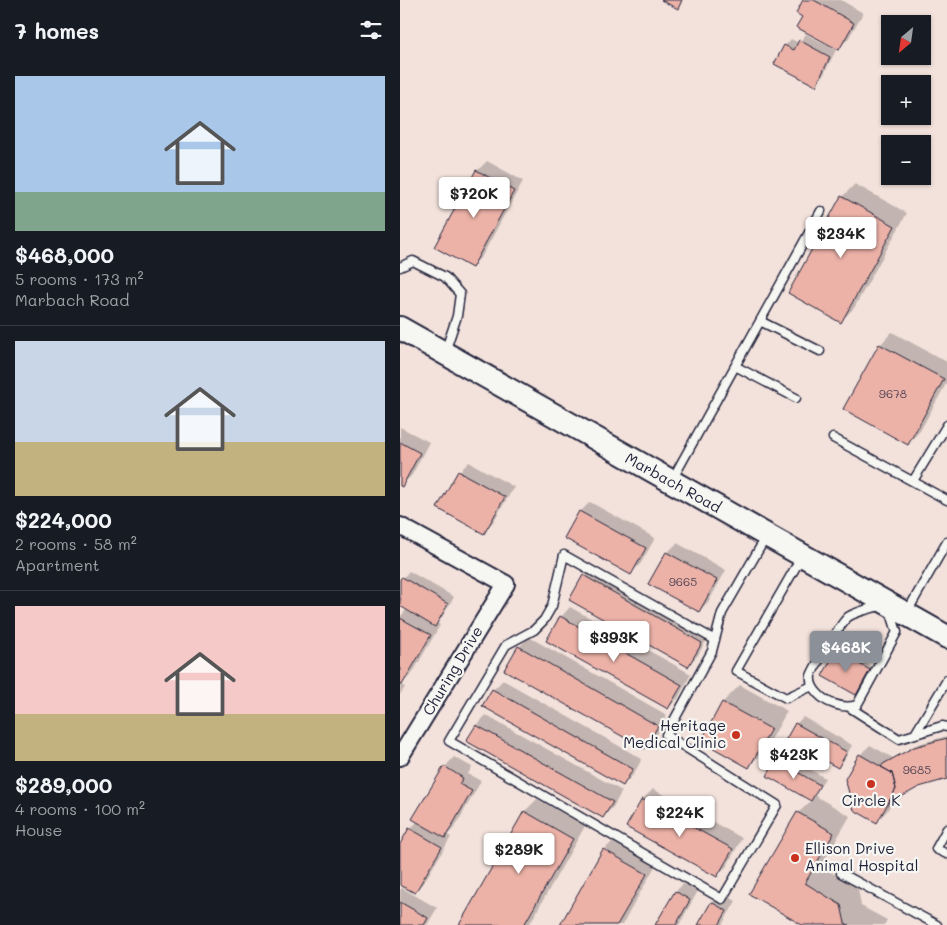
<!DOCTYPE html>
<html lang="en">
<head>
<meta charset="utf-8">
<style>
  :root { --surface:#171b24; --page:#20242c; --text:#f1f3f6; --muted:#9ea1a6; --line:#363941; --accent:#8c9099 }
  body { margin:0; font-family:Mali,sans-serif; background:var(--page); color:var(--text); height:100vh; display:flex; flex-direction:column; font-size:19px; white-space:nowrap }
  * { box-sizing:border-box; margin:0 }
  p { font-size:16px; color:var(--muted) }
  .icon { flex:none; width:28px; height:28px; fill:none; stroke:currentColor; stroke-width:2; stroke-linecap:round; stroke-linejoin:round }
  .map { position:relative; flex:1; overflow:hidden }
  .sheet { display:flex; flex-direction:column; background:var(--surface); width:400px }
  .sheet>* { flex:none }
  .needle { width:32px; rotate:209deg }
  .controls { position:absolute; left:481px; top:15px; display:grid; gap:10px }
  .controls a { display:grid; place-items:center; width:50px; height:50px; border-radius:0px; background:var(--surface); box-shadow:0 1px 4px #0004; font-size:25px }
  .price { position:absolute; translate:-50% -42px; padding:0 11px; border-radius:5px; background:#fff; color:#222; font-size:16px; line-height:32px; filter:drop-shadow(0 1px 2px #0008) }
  .price::after { content:''; position:absolute; left:50%; top:30px; width:15px; height:11px; margin-left:-8px; background:inherit; clip-path:polygon(0 0,100% 0,50% 100%) }
  .price.current { background:var(--accent); color:#fff }
  ul { padding:0; list-style:none }
  li { display:grid; align-content:center; gap:10px; height:265px; padding:0 15px }
  li+li { border-top:1px solid var(--line) }
  li span { display:grid; place-items:center; height:155px; border-radius:0px; color:#555 }
  li>.icon { margin-inline-start:auto }
  span .icon { width:90px; height:90px; fill:#fffc; stroke-width:1 }
  li b { font-size:21px }
  h2 { display:flex; justify-content:space-between; align-items:center; height:60px; padding:0 15px; font-size:21px }
  main { display:flex; flex:1; min-height:0 }
  .map>svg:first-child { display:block }
</style>
</head>
<body>
<main>
<section class="sheet">
<h2>7 homes<svg class="icon" aria-label="filters" viewBox="0 0 24 24"><path d="M4 7h16M4 17h16"/><circle cx="9" cy="7" r="2"/><circle cx="15" cy="17" r="2"/></svg></h2>
<ul>
<li><span style="background:linear-gradient(#a9c7e8 75%,#7fa58c 0)"><svg class="icon" aria-label="home" viewBox="0 0 24 24"><path d="M3 11l9-7 9 7M6 9v11h12V9"/></svg></span><div><b>$468,000</b><p>5 rooms · 173 m²</p><p>Marbach Road</p></div></li>
<li><span style="background:linear-gradient(#c9d6e8 65%,#c2b280 0)"><svg class="icon" aria-label="home" viewBox="0 0 24 24"><path d="M3 11l9-7 9 7M6 9v11h12V9"/></svg></span><div><b>$224,000</b><p>2 rooms · 58 m²</p><p>Apartment</p></div></li>
<li><span style="background:linear-gradient(#f6c9c9 70%,#c2b280 0)"><svg class="icon" aria-label="home" viewBox="0 0 24 24"><path d="M3 11l9-7 9 7M6 9v11h12V9"/></svg></span><div><b>$289,000</b><p>4 rooms · 100 m²</p><p>House</p></div></li>
</ul>
</section>
<div class="map">
<svg width="547" height="925" viewBox="0 0 547 925">
  <rect width="100%" height="100%" fill="#f3e2dc"/>
  <filter id="ink" filterUnits="userSpaceOnUse"><feTurbulence type="fractalNoise" baseFrequency=".02" numOctaves="2"/><feDisplacementMap in="SourceGraphic" scale="10" xChannelSelector="R" yChannelSelector="G"/><feConvolveMatrix kernelMatrix="1 2 1 2 8 2 1 2 1" color-interpolation-filters="sRGB"/></filter>
  <g filter="url(#ink)">
    <path fill="#0003" d="M404 0H441L463 13 448 39 438 49 437 48 422 78 415 84 385 46 391 39 399 43 406 34 434 49 435 47 404 16Z
      M87 161 123 181 82 256 72 266 77 171Z
      M455 184 507 213 454 308 441 321 442 197Z
      M492 332 547 362V382L520 431 508 443 480 345Z
      M0 427 29 442 12 475 2 485 0 484Z
      M69 462 114 487 93 522 83 532 59 472Z
      M190 502 255 538 241 563 231 573 180 512Z
      M277 543 326 570 309 601 299 611 267 553Z
      M194 566 311 632 298 655 288 665 184 576Z
      M9 571 54 597 41 619 37 623 40 625 12 674 0 685 5 687 0 695V617L7 609 0 605 3 598 0 597V582Z
      M170 607 291 674 278 698 268 708 161 617Z
      M129 637 267 715 255 738 245 748 119 647Z
      M440 649 472 667 459 691 456 694 437 652Z
      M103 680 242 759 233 775 223 785 93 690Z
      M340 685 387 711 366 749 349 766 302 740 323 702Z
      M86 715 222 791 213 807 203 817 68 741 77 725Z
      M403 717 452 745 444 760 438 766 396 724Z
      M547 736V778L519 786 493 800 487 811 477 821 460 755 470 745 493 758 518 744Z
      M384 754 425 778 414 795 450 816 421 866 458 888 461 906 487 920 484 925H404L398 813 412 800 377 761Z
      M54 757 72 767 68 774 81 781 55 827 47 835 51 837 24 882 14 892 0 883V846L10 829 18 821 45 767Z
      M253 789 342 838 327 866 317 875 228 826 243 799Z
      M137 799 185 826 129 925H60L125 811Z
      M217 837 258 861 222 925H161L204 850Z
      M286 881 299 889 279 925H256L276 891Z
      M2 888 37 908 27 925H0V890Z
      M322 893 336 901 322 925H300L312 903Z"/>
    <path fill="#ecb2a8" stroke="#22223b" d="M261 0H282L278 9Z
      M403 0H414L454 23 439 50 396 27 402 17 396 13Z
      M399 40 430 57 416 86 374 64 384 45 394 50Z
      M76 170 114 191 72 268 34 247Z
      M441 196 495 226 441 323 388 293Z
      M479 344 544 379 508 445 443 409Z
      M0 442 20 453 2 487 0 486Z
      M58 471 105 497 84 534 37 508Z
      M179 511 246 548 231 575 164 538Z
      M266 552 317 580 299 612 248 584Z
      M183 575 302 643 288 667 169 600Z
      M2 577 48 604 35 627 0 606V601L1 599 0 598V579Z
      M160 616 282 685 268 709 146 641Z
      M0 618 31 635 2 685 0 684Z
      M118 646 258 726 245 749 104 670Z
      M436 651 470 670 456 695 422 676Z
      M92 689 233 769 223 786 82 706Z
      M322 702 371 729 349 768 301 741Z
      M395 723 447 752 438 768 386 739Z
      M76 725 213 802 203 818 66 741Z
      M547 738V779L519 787 492 802 490 800 496 789 492 773 481 767 483 764 514 747Z
      M459 754 492 773 496 789 477 823 454 810 445 779Z
      M376 760 420 785 411 801 367 776Z
      M44 766 63 778 59 784 72 791 45 838 12 819Z
      M242 799 333 849 317 877 226 827Z
      M124 811 173 839 124 925H59Z
      M397 812 434 833 405 883 441 905 445 923 449 925H402L349 894Z
      M9 828 42 847 15 893 0 885V844Z
      M203 849 247 874 217 925H160Z
      M275 891 290 900 276 925H255Z
      M0 902 28 918 24 925H0Z
      M311 902 327 911 319 925H298Z"/>
    <g fill="none" stroke-linecap="round" stroke-linejoin="round">
      <g stroke="#22223b" stroke-width="11">
        <path id="lane" d="M0 267 13 261 45 277 60 294 57 316 45 352
          M360 321 420 351
          M335 366 396 398
          M433 438 547 500
          M272 480 421 211
          M513 481 547 425
          M402 556 336 671 386 698 412 686
          M488 604 497 632 457 705C450 707 442 707 434 704 424 701 409 689 411 676 412 671 442 621 448 617 456 611 477 607 488 604Z
          M507 612 547 542
          M315 640 164 555 152 606 144 620 134 630 106 645 49 741 322 899 377 805 266 735 312 651 322 613 366 537
          M449 707 499 739 542 726 547 727
          M515 734 547 680
          M547 829 536 849 547 854
          M441 873 537 925"/>
      </g>
      <g stroke="#22223b" stroke-width="20">
        <path id="street" d="M0 526 106 584 0 757"/>
      </g>
      <g stroke="#22223b" stroke-width="26">
        <path id="secondary" d="M0 328 547 637"/>
      </g>
      <use href="#lane" stroke="#f6f6f2" stroke-width="8"/>
      <use href="#street" stroke="#f6f6f2" stroke-width="16"/>
      <use href="#secondary" stroke="#f6f6f2" stroke-width="22"/>
    </g>
  </g>
  <g fill="#c8321e" stroke="#f6f6f2" stroke-width="2">
    <circle cx="336" cy="735" r="5"/>
    <circle cx="471" cy="784" r="5"/>
    <circle cx="395" cy="858" r="5"/>
  </g>
  <g text-anchor="middle" stroke-width="4.5" stroke-linejoin="round" paint-order="stroke">
    <g font-size="12" fill="#544656">
      <text x="493" y="398">9678</text>
      <text x="283" y="586">9665</text>
      <text x="517" y="774">9685</text>
    </g>
    <g font-size="15" fill="#22223b" stroke="#f6f6f2">
      <text transform="translate(273 483) rotate(29)" y="5">Marbach Road</text>
      <text transform="translate(53 671) rotate(-59)" y="5">Churing Drive</text>
    </g>
    <g font-size="15" fill="#22223b" stroke="#f6f6f2" text-anchor="end">
      <text x="326" y="731">Heritage<tspan x="326" dy="17">Medical Clinic</tspan></text>
      <text x="471" y="806" text-anchor="middle">Circle K</text>
      <text x="405" y="854" text-anchor="start">Ellison Drive<tspan x="405" dy="17">Animal Hospital</tspan></text>
    </g>
  </g>
</svg>
<div class="controls">
<a><svg class="needle" viewBox="-14 -14 28 28"><path d="M0-13l5 13h-10z" fill="#e53935"/><path d="M0 13l5-13h-10z" fill="#9ea1a6"/></svg></a>
<a>+</a>
<a>−</a>
</div>
<b class="price" style="left:74px;top:219px">$720K</b>
<b class="price" style="left:441px;top:259px">$234K</b>
<b class="price" style="left:214px;top:663px">$393K</b>
<b class="price current" style="left:446px;top:673px">$468K</b>
<b class="price" style="left:394px;top:780px">$423K</b>
<b class="price" style="left:280px;top:838px">$224K</b>
<b class="price" style="left:119px;top:875px">$289K</b>
</div>
</main>
</body>
</html>
